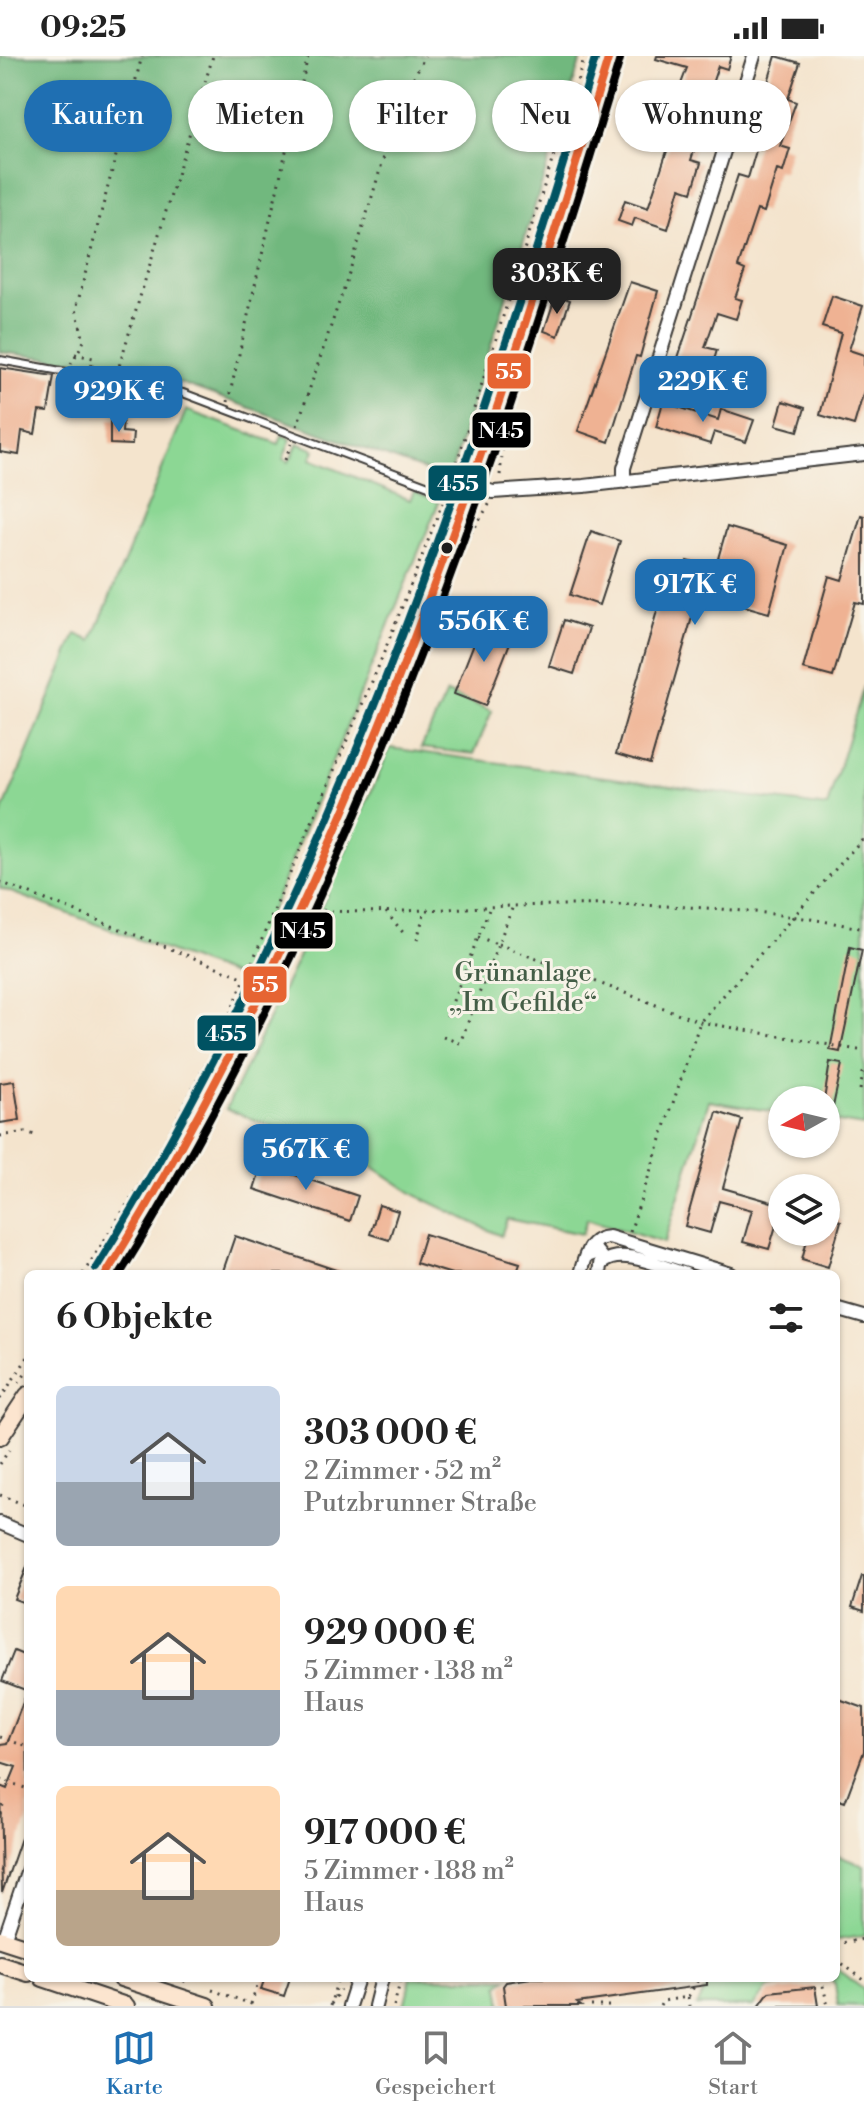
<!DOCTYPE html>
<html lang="de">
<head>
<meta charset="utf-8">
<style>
  :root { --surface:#fff; --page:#f6f6f6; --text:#222; --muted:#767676; --line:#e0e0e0; --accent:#1f6fb2 }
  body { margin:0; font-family:"Libre Bodoni",serif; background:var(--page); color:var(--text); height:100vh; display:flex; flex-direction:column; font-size:30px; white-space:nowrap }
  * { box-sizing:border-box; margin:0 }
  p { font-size:26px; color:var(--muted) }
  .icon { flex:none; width:44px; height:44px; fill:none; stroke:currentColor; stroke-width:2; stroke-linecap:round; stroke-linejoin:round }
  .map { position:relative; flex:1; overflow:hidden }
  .side { position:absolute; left:24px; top:1214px; width:816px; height:712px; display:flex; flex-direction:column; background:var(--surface); border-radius:12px; box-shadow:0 2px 6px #0004 }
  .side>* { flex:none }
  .top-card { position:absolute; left:24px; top:24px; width:816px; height:72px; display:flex; gap:16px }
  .needle { width:52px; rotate:262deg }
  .controls { position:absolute; left:768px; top:1030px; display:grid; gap:16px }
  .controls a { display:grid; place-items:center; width:72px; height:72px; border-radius:50%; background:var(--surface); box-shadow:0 2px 6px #0004; font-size:40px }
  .price { position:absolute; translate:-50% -68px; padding:0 18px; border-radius:16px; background:var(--accent); color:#fff; font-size:26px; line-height:52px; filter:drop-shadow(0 2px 4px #0008) }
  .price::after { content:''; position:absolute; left:50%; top:48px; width:24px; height:18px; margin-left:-12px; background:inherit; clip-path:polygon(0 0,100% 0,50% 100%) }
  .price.selected { background:#222; color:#fff }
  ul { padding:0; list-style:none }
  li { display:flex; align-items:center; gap:24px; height:200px; padding:0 32px }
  li span { display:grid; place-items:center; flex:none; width:224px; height:160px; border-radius:12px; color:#555 }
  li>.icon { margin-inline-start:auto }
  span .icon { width:96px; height:96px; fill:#fffc; stroke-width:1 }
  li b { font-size:34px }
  h2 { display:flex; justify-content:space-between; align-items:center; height:96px; padding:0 32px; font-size:34px }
  .pill { padding:0 28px; border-radius:36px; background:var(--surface); box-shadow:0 2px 6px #0004; font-size:28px; line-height:72px }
  .pill.selected { background:var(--accent); color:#fff }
  .status { display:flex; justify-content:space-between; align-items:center; height:56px; padding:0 40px; background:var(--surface); direction:ltr }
  .status svg { height:22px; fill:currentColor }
  .tab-bar { display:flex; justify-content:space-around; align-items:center; height:112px; border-top:2px solid var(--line); background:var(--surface); font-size:22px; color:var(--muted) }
  .tab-bar a { display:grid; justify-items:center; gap:4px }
  .tab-bar .selected { color:var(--accent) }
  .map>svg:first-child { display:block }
</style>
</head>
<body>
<div class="status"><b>09:25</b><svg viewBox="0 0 49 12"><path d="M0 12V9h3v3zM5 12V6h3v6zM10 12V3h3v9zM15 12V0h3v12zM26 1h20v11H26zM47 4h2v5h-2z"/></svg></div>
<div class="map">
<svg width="864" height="1950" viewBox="0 0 864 1950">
  <rect width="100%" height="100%" fill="#f7f3e8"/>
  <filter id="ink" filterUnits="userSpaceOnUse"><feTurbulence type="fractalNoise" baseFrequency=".0125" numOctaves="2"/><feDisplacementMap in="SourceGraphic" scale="16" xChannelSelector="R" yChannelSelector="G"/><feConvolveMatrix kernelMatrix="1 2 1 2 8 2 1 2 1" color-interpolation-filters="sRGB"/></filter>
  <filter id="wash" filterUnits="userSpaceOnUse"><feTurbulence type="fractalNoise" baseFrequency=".006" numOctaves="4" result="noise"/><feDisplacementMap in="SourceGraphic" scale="32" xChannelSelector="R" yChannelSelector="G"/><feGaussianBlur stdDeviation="1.8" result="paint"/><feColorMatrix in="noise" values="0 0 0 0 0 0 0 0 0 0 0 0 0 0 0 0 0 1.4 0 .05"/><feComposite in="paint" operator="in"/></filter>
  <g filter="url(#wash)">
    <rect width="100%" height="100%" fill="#f4e4cd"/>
    <path fill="#8cd794" stroke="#547a58" stroke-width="2" d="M186 354 279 388 282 379 291 383 283 403 289 406 298 387 315 394 311 403 410 444 414 435 439 446 243 923 0 832V762L76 578 92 585Z
      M864 630V1070L826 1064V1044H782V1057L709 1045 664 1187 587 1163 582 1178 507 1163 501 1180 415 1139 364 1105 226 1053 311 874 390 692 827 751Z
      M447 637 492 655 474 698 421 692Z
      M836 1799 864 1810V1880L836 1884Z
      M836 1911 864 1934V1950L838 1949 835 1928 830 1922H836Z
      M411 1922H508L499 1929 502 1950H404Z
      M711 1922H807L768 1932 754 1950H696Z"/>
    <path fill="#71b87e" stroke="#466a4d" stroke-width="2" d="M0 0H582L449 423 146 315 0 296Z"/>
    <g id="blocks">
      <path fill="#efb293" d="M657 0H731L727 13 718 10 700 63 704 64 691 104 701 107 692 136 680 132 668 173 635 162 632 170 618 165 625 144 648 152 669 89 663 87V76L687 12 656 3Z
        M776 0 800 7 788 43 796 46 780 90 790 93 783 116 777 114 764 156 757 154 738 211 745 214 735 242 742 244 736 263 717 257 705 291 717 294 709 321 675 311 738 119 748 122 764 67 756 65Z
        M630 226 658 235 640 301 636 300 609 386 578 375Z
        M556 239 570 244 558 280 544 275Z
        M832 240 863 250 849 294 864 299V335L854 369 820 359 841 277 822 271Z
        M0 312 54 320 48 356 39 355 35 378 22 375 19 399 0 396Z
        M783 345 805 352 798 375 776 369Z
        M663 346 718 364 721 353 754 364 746 386 714 376 710 388 656 371Z
        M110 363H123L122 376 133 377 132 389 110 388Z
        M861 459 864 460V548L855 546 833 621 803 613 829 520 842 524Z
        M727 471 788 489 769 557 699 537 650 708 616 698 665 527 680 531 687 505 715 513Z
        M591 475 620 485 599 549 570 539Z
        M564 564 589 572 574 618 549 610Z
        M482 567 513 579 485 650 454 638Z
        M850 891 862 894 840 996 830 994Z
        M830 1006 842 1008 830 1065 826 1064 824 1044Z
        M14 1025 20 1064 0 1067V1027Z
        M717 1056 742 1064 723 1132 782 1149V1164L778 1163 769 1193 743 1186 752 1154 719 1145 710 1177 685 1170Z
        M262 1108 358 1140 350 1165 254 1133Z
        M379 1149 398 1155 389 1184 370 1178Z
        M826 1161 841 1165 828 1211 802 1203 809 1176H826Z
        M425 1178 520 1207 516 1218H452L416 1207Z
        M235 1180 342 1216V1218H222Z
        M28 1509V1548L14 1543Z
        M862 1520H864V1555L852 1551Z
        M14 1595 28 1601V1635L2 1625Z
        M27 1636 28 1762 2 1837 0 1730 7 1733 16 1711 0 1706V1689L7 1688Z
        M836 1642 864 1652V1695L845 1746 836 1743Z
        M265 1922H290L284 1940 261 1933Z
        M531 1922H707V1929L577 1947 581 1950H506L503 1930 506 1926Z
        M815 1931 818 1950H759L769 1936Z"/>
    </g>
  </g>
  <g filter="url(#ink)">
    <use href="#blocks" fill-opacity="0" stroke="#3c3a37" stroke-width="2"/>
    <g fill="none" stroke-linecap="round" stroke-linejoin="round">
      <g stroke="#3c3a37" stroke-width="10">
        <path id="lane" d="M0 304 183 337 463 443"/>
      </g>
      <g stroke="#3c3a37" stroke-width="16">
        <path id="street" d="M624 426V412L754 0
          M471 429 493 436 584 430 864 398
          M586 1200 597 1196 601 1201 599 1218
          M602 1207C622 1190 663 1212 686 1218
          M580 1218C585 1200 588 1182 609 1181L731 1218
          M836 1253 864 1261
          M0 1467 28 1479
          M4 1884 28 1813
          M349 1950 358 1922
          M375 1950 382 1922"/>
      </g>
      <g stroke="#3c3a37" stroke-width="20">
        <path id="secondary" d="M106 1218C184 1096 246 968 306 836 429 565 524 285 609 0
          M0 1381 28 1339
          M0 1883 28 1892
          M0 1908 28 1917
          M43 1922 126 1950
          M121 1922 207 1950"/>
      </g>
      <path stroke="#3c3a37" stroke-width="3" stroke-dasharray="2 6" stroke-linecap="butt" d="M75 298 93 302 91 312
        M71 308 84 285 76 253 142 0
        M117 317 213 0
        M228 346 308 0
        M297 370 351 211 400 47 425 0
        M285 404 291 388
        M500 419 504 380
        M450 429 585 0
        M467 484 490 447
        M380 708 432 578
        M0 826 245 922
        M315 854C380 859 445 852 511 850 628 847 749 848 864 873
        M386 856 406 880
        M478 881 497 888
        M417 884 425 854
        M498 888 700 966 864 995
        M447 960 490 851
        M227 965 379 609 443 447
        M443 981 460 987 513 850
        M860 1034 864 1012
        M207 1077 272 948
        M0 1080 25 1076 35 1079
        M176 1133 188 1112
        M630 1176 700 966 864 781
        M83 1218 150 1112 206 1007
        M19 1327 28 1314
        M0 1343 28 1301
        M0 1408 9 1394
        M0 1439 28 1450
        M0 1681 28 1691
        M0 1723 28 1733
        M0 1758 3 1749
        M0 1814 11 1818
        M836 1888 864 1883
        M836 1903 864 1924
        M176 1922 190 1927
        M821 1922 828 1950
        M212 1934 257 1950
        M688 1941 689 1950
        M251 1948 260 1922
        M331 1948 340 1934
        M330 1950 338 1922
        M394 1950 401 1922
        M591 1950H610
        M660 1950 663 1945 688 1941 699 1922"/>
      <use href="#lane" stroke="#fff" stroke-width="6"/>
      <use href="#street" stroke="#fff" stroke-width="12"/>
      <use href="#secondary" stroke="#fce5cf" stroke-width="16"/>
      <g stroke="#f7f3e8" stroke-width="14">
        <path id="bus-1" d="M106 1218C338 844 482 419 609 0"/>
      </g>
      <g stroke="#f7f3e8" stroke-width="14">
        <path id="bus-2" d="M120 1218C351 845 494 421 620 3"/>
      </g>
      <g stroke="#f7f3e8" stroke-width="14">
        <path id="bus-3" d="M96 1212C327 839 470 417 596 0"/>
      </g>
      <use href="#bus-1" stroke="#e66432" stroke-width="8"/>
      <use href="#bus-2" stroke="#000" stroke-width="8"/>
      <use href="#bus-3" stroke="#005262" stroke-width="8"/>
    </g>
  </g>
  <circle fill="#1c1c1c" stroke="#f7f3e8" stroke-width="3" cx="447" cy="492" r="7"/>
  <g text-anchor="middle" stroke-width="6" stroke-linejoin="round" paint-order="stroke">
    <g font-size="26" fill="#435d46" stroke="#f7f3e8">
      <text x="523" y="925">Grünanlage<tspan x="523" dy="30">„Im Gefilde“</tspan></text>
    </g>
  </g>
  <g stroke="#f7f3e8" stroke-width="3">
    <rect x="486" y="296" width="46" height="38" rx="8" fill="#e66432"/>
    <rect x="471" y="355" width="61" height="38" rx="8" fill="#000"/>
    <rect x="427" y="408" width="61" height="38" rx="8" fill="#005262"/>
    <rect x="273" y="855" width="61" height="39" rx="8" fill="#000"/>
    <rect x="242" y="909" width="46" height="39" rx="8" fill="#e66432"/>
    <rect x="196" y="958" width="61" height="38" rx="8" fill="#005262"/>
  </g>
  <g font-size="22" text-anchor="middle" font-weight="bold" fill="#fff">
    <text x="509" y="323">55</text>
    <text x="501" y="382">N45</text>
    <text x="458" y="435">455</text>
    <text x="303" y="882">N45</text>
    <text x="265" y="936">55</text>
    <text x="226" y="985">455</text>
  </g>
</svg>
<div class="controls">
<a><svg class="needle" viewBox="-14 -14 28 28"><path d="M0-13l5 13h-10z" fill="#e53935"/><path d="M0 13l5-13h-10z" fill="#767676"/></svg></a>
<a><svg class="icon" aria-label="layers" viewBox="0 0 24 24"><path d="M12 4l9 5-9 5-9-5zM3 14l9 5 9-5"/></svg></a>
</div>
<b class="price selected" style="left:557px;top:260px">303K €</b>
<b class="price" style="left:703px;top:368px">229K €</b>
<b class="price" style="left:119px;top:378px">929K €</b>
<b class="price" style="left:695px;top:571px">917K €</b>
<b class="price" style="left:484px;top:608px">556K €</b>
<b class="price" style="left:306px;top:1136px">567K €</b>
<div class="top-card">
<a class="pill selected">Kaufen</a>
<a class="pill">Mieten</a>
<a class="pill">Filter</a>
<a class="pill">Neu</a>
<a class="pill">Wohnung</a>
</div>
<section class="side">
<h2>6 Objekte<svg class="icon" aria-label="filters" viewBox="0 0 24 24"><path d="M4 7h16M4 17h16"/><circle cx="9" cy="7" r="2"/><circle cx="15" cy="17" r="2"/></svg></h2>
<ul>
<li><span style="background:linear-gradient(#c9d6e8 60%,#9aa5b1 0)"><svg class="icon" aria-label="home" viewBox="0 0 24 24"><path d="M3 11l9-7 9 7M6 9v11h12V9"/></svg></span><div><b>303 000 €</b><p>2 Zimmer · 52 m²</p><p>Putzbrunner Straße</p></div></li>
<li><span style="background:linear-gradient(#ffd9b3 65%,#9aa5b1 0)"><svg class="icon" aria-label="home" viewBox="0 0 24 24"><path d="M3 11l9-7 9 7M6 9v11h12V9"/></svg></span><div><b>929 000 €</b><p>5 Zimmer · 138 m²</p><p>Haus</p></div></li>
<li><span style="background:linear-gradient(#ffd9b3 65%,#b9a48a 0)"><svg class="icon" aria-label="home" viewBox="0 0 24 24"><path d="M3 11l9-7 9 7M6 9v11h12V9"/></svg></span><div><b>917 000 €</b><p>5 Zimmer · 188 m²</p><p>Haus</p></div></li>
</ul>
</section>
</div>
<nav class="tab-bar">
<a class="selected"><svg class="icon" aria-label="map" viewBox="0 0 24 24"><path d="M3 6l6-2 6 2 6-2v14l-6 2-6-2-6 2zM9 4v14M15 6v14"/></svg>Karte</a>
<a><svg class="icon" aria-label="saved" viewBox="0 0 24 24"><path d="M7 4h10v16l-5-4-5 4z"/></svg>Gespeichert</a>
<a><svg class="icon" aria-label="home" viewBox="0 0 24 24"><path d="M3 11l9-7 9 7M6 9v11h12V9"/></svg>Start</a>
</nav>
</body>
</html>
